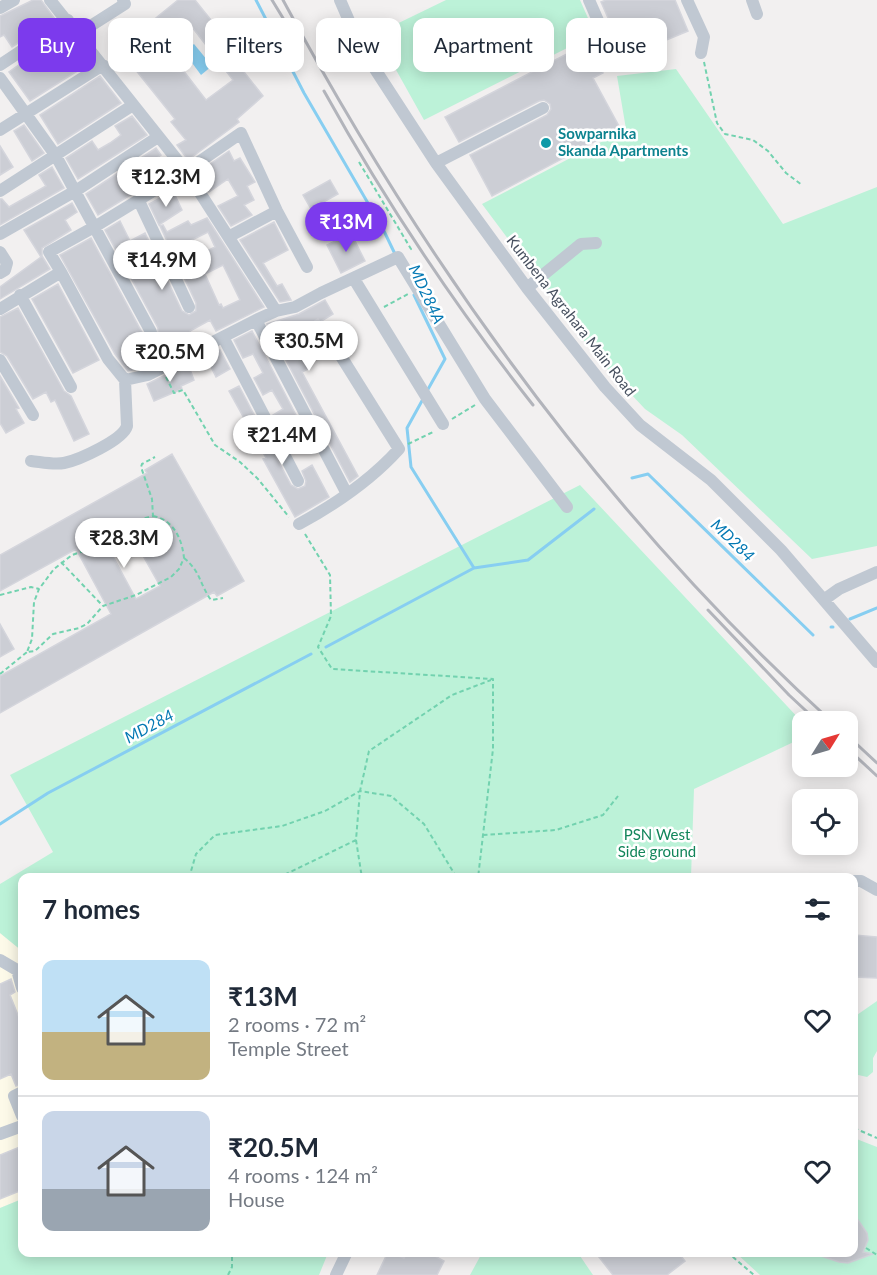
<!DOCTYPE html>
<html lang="en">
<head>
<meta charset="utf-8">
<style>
  :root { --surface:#fff; --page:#f2f2f3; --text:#1f2937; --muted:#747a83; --line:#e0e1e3; --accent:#7c3aed }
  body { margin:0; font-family:Lato,sans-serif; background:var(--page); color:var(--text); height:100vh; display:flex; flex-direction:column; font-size:22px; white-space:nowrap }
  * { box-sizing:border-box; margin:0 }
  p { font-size:20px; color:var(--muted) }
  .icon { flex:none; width:33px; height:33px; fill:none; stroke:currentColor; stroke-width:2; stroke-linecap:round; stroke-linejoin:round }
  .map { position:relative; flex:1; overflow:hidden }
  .details { position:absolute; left:18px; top:873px; width:840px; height:384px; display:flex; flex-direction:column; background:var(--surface); border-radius:12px; box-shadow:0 3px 15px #0003 }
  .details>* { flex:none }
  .top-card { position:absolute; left:18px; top:18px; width:842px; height:54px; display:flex; gap:12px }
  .needle { width:39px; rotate:53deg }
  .buttons { position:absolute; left:792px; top:711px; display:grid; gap:12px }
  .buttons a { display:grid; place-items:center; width:66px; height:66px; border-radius:12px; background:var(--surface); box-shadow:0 3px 15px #0003; font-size:30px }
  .price { position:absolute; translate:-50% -51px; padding:0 14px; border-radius:21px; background:#fff; color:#222; font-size:20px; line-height:39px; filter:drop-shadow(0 2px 3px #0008) }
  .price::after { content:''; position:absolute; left:50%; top:36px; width:18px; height:14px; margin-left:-9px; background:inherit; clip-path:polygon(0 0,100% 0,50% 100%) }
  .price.current { background:var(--accent); color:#fff }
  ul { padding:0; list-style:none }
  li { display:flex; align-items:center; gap:18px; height:150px; padding:0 24px }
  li+li { border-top:2px solid var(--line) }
  li span { display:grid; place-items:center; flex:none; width:168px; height:120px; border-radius:12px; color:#555 }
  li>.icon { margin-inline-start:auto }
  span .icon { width:72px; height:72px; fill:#fffc; stroke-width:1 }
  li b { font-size:26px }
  h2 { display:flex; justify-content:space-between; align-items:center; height:72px; padding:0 24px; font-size:26px }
  .pill { padding:0 21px; border-radius:12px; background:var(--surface); box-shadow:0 3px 15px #0003; font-size:21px; line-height:54px }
  .pill.current { background:var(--accent); color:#fff }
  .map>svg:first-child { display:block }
</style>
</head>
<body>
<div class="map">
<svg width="877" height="1275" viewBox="0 0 877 1275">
  <rect width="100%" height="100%" fill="#f2f0f0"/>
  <path fill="#fdfae9" d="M0 933 22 951V1199L0 1208Z"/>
  <path fill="#bcf2d8" d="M446 0H580L595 34 424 120 376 34Z
    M676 69 783 224 877 187V546L812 559 682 435 645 409 597 358 482 204 626 129 617 76Z
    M580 485 802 722V738L694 789 691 877 22 878V951L0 933V884L53 852 10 775Z
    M877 1001V1051L873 1058V1072L867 1077 854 1074V1017Z
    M854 1138 877 1147V1275H760L736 1253 854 1252Z
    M22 1199V1252L328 1253 319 1275H0V1208Z
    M482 1253H578L593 1275H470Z"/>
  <path fill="#87cef1" d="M194 44 212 66 201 75 184 52Z"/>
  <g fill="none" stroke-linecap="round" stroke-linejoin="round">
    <path stroke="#87cef1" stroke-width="3" d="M256 0 304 93 383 229 395 254
      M414 295 445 359 427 391
      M423 399 407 428 411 467 474 568
      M632 478 648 474 813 635
      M850 619 877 608
      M831 627H833
      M326 647 474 568 528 560 594 509
      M0 824 48 793 311 654"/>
  </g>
  <path fill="#ccced5" stroke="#d4d5dc" stroke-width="1.5" fill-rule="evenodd" d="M33 0H41L55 19 12 47 4 35 0 37V16Z
    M178 0H195L235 50 230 54 263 96 237 119 239 122 188 160 177 145 186 140 171 122 175 119 111 39 122 30 125 33 141 20 146 26ZM192 27 233 80 206 100 166 48Z
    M606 0H675L688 31 630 55 628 50 623 52 601 2Z
    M65 32 90 63 30 101 9 72Z
    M588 43 603 73 593 78 620 128 492 196 470 155 547 115 551 109 550 104 544 100 539 101 459 142 445 117Z
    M100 76 121 103 58 144 40 115Z
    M132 116 147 135 78 179 66 158 92 141 98 150 110 143 121 135 115 126Z
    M24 125 44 153 32 161 14 131Z
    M0 146 13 167 0 175Z
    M156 148 161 155 141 169 150 183 98 215 86 194Z
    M229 151 234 161 240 158 255 182 247 186 254 200 244 205 252 215 231 226 218 206 238 196 228 179 209 192 197 173Z
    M52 167 64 188 0 225V199H2L9 207 46 186 39 175Z
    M330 180 338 194 311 209 303 195Z
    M173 191 182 210 159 225 149 204Z
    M72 203 77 212 65 220 71 230 42 248V256L50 269 0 299V287L41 257 24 230Z
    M207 218 264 307 216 331 210 320 190 331 195 342 145 367 128 371 115 354 60 255 91 238 144 336 147 339H154L158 336V328L130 276 145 268 137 253 122 261 105 230 120 221 130 241 145 233 182 311 189 315 196 311V303L160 226 163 225 167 232 188 221 191 225ZM208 232 215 247 199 255 192 240ZM223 265 240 300 223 308 221 304 219 305 205 274Z
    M274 222 288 250 263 263 277 286 282 284 291 300 280 302 240 240Z
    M351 233 365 261 341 273 327 245Z
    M58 284 99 360 73 373 32 299Z
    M325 300 333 314 320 322 318 319 290 336 308 369 302 372 358 476 350 482 267 324 299 314Z
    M18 308 64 391 71 396 89 434 74 441 55 400 51 402 46 392 33 399 7 356 0 352V317Z
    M252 331 308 438 300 443 302 447 292 452 273 415 283 409 272 390 263 395 254 378 263 373 253 354 243 358 234 340Z
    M220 350 230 369 216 377 206 357Z
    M188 364 194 380 181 386 182 389 154 401 147 384Z
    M0 376 19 408 16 409 24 423 6 433 0 423Z
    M239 386 291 485 298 489 305 486 306 481 302 471 312 465 329 497 295 517 263 459 266 458 229 391Z
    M172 454 244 581 217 596 214 592 0 713V676L111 614 76 549 0 591V555L147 473 145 470ZM124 522 160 586 136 599 101 534Z
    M0 624 14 649 0 657Z
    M854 935 877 937V978L854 977Z
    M11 979 15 992 10 995 22 1025V1084L16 1086 11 1074 0 1079V984Z
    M22 1146V1190L0 1199V1155Z
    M854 1214 867 1233 868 1240 863 1252 873 1254 848 1263 839 1262 815 1254 854 1252Z
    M388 1252 404 1258 407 1252H428L444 1261 437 1275H377Z
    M595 1252H678L685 1261 667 1275H613Z"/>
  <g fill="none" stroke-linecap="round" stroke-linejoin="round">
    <path stroke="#72d2af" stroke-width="2" stroke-dasharray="4.5 3" stroke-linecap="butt" d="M704 62 717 123 725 134 753 140 768 151 786 173 802 185
      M359 162 411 249 409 250
      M384 307 408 294
      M166 377 174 393 183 390 215 445 240 462 258 479 289 517
      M452 419 475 405
      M408 444 435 431
      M153 516C174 520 182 539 184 558L179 569 171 577 136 595 103 606 87 624 79 628 53 634 35 651 27 652 32 639 34 602 39 589 54 569 72 555 115 540 134 521 153 516 152 499 141 467 142 464 155 457
      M305 534 330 575 331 616 318 647 332 669 493 679V749L478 878
      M184 558C201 572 199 583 211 600L223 598
      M61 562 102 605
      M0 595 31 587 39 589
      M0 674 27 652
      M483 835 556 830 603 815 618 796
      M356 840 362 878
      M189 878 196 854 215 835 282 826 325 811 360 791 391 796 424 824 457 878
      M278 878 356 840 360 791 369 751 452 695 491 680
      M854 1128 877 1138
      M866 1248 877 1255
      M727 1252 754 1275
      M228 1275 232 1267V1252"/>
    <path stroke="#c0c8d2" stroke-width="12" d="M340 0 360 46 436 163 527 288 605 387 640 425 711 480 781 550 877 662
      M589 0 603 32
      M687 0 704 37 701 53
      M752 0 757 14
      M0 8 14 0
      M78 34 125 4 123 0
      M0 65 68 20
      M0 78 56 156 151 332
      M0 130 103 65
      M436 163 543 108
      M0 191 133 105
      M139 201 189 307
      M0 234 77 190 158 137
      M230 236 277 211
      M0 252 7 263 5 270 0 273
      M354 279 443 424
      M527 288 581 244 596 243
      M20 295 71 387
      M0 309 61 272 49 252 96 226 186 171 50 0
      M276 311 186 171 241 133 277 211 307 267
      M256 320 347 494
      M223 337 298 481
      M0 360 33 415
      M125 380 148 375 256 320 276 311 295 307 321 293 398 257 485 399 567 507
      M31 461C41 462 54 465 64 463 79 460 123 440 127 426L125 380 108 359 61 272
      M299 524C336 504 371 480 399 449L334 345
      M825 599 839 589 877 572
      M854 881H861L877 890
      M0 960 17 970 22 988
      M22 1092 14 1096 22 1116
      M0 1134 22 1126
      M336 1275 347 1252"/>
    <path stroke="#b2b4bb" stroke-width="3" d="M272 0 286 23
      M283 0C426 266 607 517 832 722
      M324 91C385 201 455 306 533 405
      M708 610 789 695 818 722
      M848 736 877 763
      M848 749 877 776"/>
  </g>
  <circle fill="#0f9aa8" stroke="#fff" stroke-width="2" cx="546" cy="143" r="6"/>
  <g text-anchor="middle" stroke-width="5" stroke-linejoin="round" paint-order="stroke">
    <g font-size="15" font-weight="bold" fill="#0d838f" stroke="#fff" text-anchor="start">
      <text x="558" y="139">Sowparnika<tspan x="558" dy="17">Skanda Apartments</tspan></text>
    </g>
    <g font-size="15" fill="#47505f" stroke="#fff">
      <text transform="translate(571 316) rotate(52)" y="5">Kumbena Agrahara Main Road</text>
    </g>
    <g font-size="15" fill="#12855a" stroke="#fff">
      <text x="657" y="840">PSN West<tspan x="657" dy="17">Side ground</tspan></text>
    </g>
    <g font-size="16" font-style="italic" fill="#0479b4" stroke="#fff">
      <text transform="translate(427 294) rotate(65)" y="6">MD284A</text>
      <text transform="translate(733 540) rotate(44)" y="6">MD284</text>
      <text transform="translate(149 726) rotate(-28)" y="6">MD284</text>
    </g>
  </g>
</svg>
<div class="buttons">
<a><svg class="needle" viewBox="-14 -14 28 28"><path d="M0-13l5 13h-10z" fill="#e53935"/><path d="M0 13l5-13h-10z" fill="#747a83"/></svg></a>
<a><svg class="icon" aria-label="locate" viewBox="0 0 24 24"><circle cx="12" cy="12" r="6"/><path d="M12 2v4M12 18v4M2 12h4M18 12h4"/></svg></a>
</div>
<b class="price" style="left:166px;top:208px">₹12.3M</b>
<b class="price current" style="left:346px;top:253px">₹13M</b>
<b class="price" style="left:162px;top:291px">₹14.9M</b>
<b class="price" style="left:309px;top:372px">₹30.5M</b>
<b class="price" style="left:170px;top:383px">₹20.5M</b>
<b class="price" style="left:282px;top:466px">₹21.4M</b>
<b class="price" style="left:124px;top:569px">₹28.3M</b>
<div class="top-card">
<a class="pill current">Buy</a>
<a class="pill">Rent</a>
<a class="pill">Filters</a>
<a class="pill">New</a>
<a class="pill">Apartment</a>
<a class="pill">House</a>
</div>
<section class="details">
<h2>7 homes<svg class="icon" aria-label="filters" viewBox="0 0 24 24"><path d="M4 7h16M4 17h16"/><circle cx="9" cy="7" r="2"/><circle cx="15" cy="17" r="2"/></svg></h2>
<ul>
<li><span style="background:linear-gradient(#bfe0f5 60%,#c2b280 0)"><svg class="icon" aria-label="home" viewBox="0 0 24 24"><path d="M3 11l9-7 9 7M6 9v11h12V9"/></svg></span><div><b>₹13M</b><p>2 rooms · 72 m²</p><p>Temple Street</p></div><svg class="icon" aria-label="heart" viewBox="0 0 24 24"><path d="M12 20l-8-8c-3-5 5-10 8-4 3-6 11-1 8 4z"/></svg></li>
<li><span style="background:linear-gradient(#c9d6e8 65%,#9aa5b1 0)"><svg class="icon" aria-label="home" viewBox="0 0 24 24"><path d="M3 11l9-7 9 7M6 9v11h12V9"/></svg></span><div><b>₹20.5M</b><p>4 rooms · 124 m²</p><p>House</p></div><svg class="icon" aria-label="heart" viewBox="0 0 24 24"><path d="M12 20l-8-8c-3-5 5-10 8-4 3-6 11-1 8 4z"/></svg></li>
</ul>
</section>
</div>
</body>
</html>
